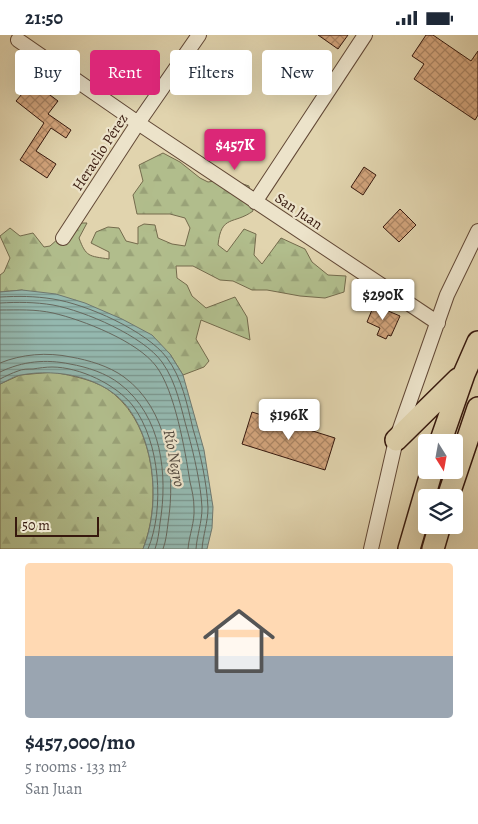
<!DOCTYPE html>
<html lang="en">
<head>
<meta charset="utf-8">
<style>
  :root { --surface:#fff; --page:#f6f6f7; --text:#1f2937; --muted:#747a83; --accent:#db2777 }
  body { margin:0; font-family:Alegreya,serif; background:var(--page); color:var(--text); height:100vh; display:flex; flex-direction:column; font-size:19px; white-space:nowrap }
  * { box-sizing:border-box; margin:0 }
  p { font-size:16px; color:var(--muted) }
  .icon { flex:none; width:28px; height:28px; fill:none; stroke:currentColor; stroke-width:2; stroke-linecap:round; stroke-linejoin:round }
  .map { position:relative; height:514px; overflow:hidden }
  .panel { display:flex; flex-direction:column; background:var(--surface); flex:1 }
  .panel>* { flex:none }
  .hud { position:absolute; left:15px; top:15px; width:449px; height:45px; display:flex; gap:10px }
  .needle { width:32px; rotate:169deg }
  .fabs { position:absolute; left:418px; top:399px; display:grid; gap:10px }
  .fabs a { display:grid; place-items:center; width:45px; height:45px; border-radius:5px; background:var(--surface); box-shadow:0 5px 20px #0002; font-size:25px }
  .scale { position:absolute; left:15px; bottom:12px; width:84px; box-sizing:border-box; padding-left:5px; border:2px solid #37190e; border-top:0; font-size:14px; line-height:18px; white-space:nowrap; color:#37190e; -webkit-text-stroke:4px #ece3ca; paint-order:stroke }
  .price { position:absolute; translate:-50% -42px; padding:0 11px; border-radius:5px; background:#fff; color:#222; font-size:16px; line-height:32px; filter:drop-shadow(0 1px 2px #0008) }
  .price::after { content:''; position:absolute; left:50%; top:30px; width:15px; height:11px; margin-left:-8px; background:inherit; clip-path:polygon(0 0,100% 0,50% 100%) }
  .price.selected { background:var(--accent); color:#fff }
  ul { padding:0; list-style:none }
  li { display:grid; align-content:center; gap:10px; height:265px; padding:0 25px }
  li span { display:grid; place-items:center; height:155px; border-radius:5px; color:#555 }
  li>.icon { margin-inline-start:auto }
  span .icon { width:90px; height:90px; fill:#fffc; stroke-width:1 }
  li b { font-size:21px }
  .pill { padding:0 18px; border-radius:5px; background:var(--surface); box-shadow:0 5px 20px #0002; font-size:18px; line-height:45px }
  .pill.selected { background:var(--accent); color:#fff }
  .status { display:flex; justify-content:space-between; align-items:center; height:35px; padding:0 25px; background:var(--surface); direction:ltr }
  .status svg { height:14px; fill:currentColor }
  .map>svg:first-child { display:block }
</style>
</head>
<body>
<div class="status"><b>21:50</b><svg viewBox="0 0 49 12"><path d="M0 12V9h3v3zM5 12V6h3v6zM10 12V3h3v9zM15 12V0h3v12zM26 1h20v11H26zM47 4h2v5h-2z"/></svg></div>
<div class="map">
<svg width="478" height="514" viewBox="0 0 478 514">
  <defs>
    <pattern id="forest-firs" width="22" height="20" patternUnits="userSpaceOnUse" patternTransform="scale(1.25)"><rect width="22" height="20" fill="#b1bd8c"/><path d="M5 1l3.5 6h-7zM16 11l3.5 6h-7z" fill="#99a278"/></pattern>
    <pattern id="water-rules" width="6" height="5" patternUnits="userSpaceOnUse" patternTransform="scale(1.25)"><rect width="6" height="5" fill="#94b8af"/><path d="M0 2.5h6" fill="none" stroke="#7a958d"/></pattern>
    <pattern id="building-cross-hatch" width="8" height="8" patternUnits="userSpaceOnUse" patternTransform="scale(1.25)"><rect width="8" height="8" fill="#d2a47c"/><path d="M0 0l8 8M0 8l8-8" fill="none" stroke="#ab8564"/></pattern>
  </defs>
  <rect width="100%" height="100%" fill="#e1d4ae"/>
  <filter id="stains"><feTurbulence type="fractalNoise" baseFrequency=".004" numOctaves="4"/><feColorMatrix values="0 0 0 0 .2 0 0 0 0 .09 0 0 0 0 .02 0 0 0 .5 -.17"/></filter>
  <radialGradient id="worn" r=".72"><stop offset=".6" stop-color="#630" stop-opacity="0"/><stop offset="1" stop-color="#630" stop-opacity=".3"/></radialGradient>
  <path fill="url(#forest-firs)" stroke="#746b4d" d="M163 118 180 127 200 143 208 147 228 144 249 151 253 176C234 190 221 179 218 210L227 217 244 194 256 199 254 220 262 229 281 203 305 214 312 227 328 240 346 241 344 257 325 263 300 261 267 255H252L233 246 220 245 193 231H176L177 243 187 250 192 261 206 273 235 262 247 282 250 305 201 285 196 304 209 326 204 332 183 340 170 319 22 255 0 257V240L4 237 10 223 0 201 10 193 20 201 33 198 44 212 50 211 76 188H87L79 203C86 222 89 221 109 224V217L91 208 96 197 108 192 119 193 126 206 138 209V192L144 189 155 190 158 203 172 209 185 211 190 193 185 183 170 179H137L133 160 143 146 139 130Z
    M53 337C73 341 98 345 114 359 155 393 162 466 143 514H0V349L20 340Z"/>
  <path fill="url(#water-rules)" stroke="#6f786f" d="M22 255 56 259 85 268 122 284 152 300 170 319 183 340 204 415 213 472 212 493 207 514H143C160 472 156 412 129 374 106 342 58 333 21 340 14 341 7 346 0 349V257Z"/>
  <g fill="none" stroke-linecap="round" stroke-linejoin="round">
    <path stroke="#66685e" stroke-width="1" d="M0 262C19 261 34 261 53 264 86 269 147 296 167 323 182 343 187 369 193 394 200 417 207 448 208 473 208 487 203 500 202 514
      M0 268C18 267 35 267 53 270 85 276 143 301 162 327 177 348 181 374 188 398 194 420 201 450 202 473 202 487 197 500 196 514
      M0 275C18 275 35 274 53 278 83 285 137 306 156 331 175 356 185 415 190 447 192 455 194 464 194 473 195 487 189 500 188 514
      M0 328C22 319 47 317 71 322 88 325 109 331 124 342 168 374 176 438 168 488 167 497 166 506 163 514
      M0 337C23 326 46 324 70 329 87 332 106 338 120 349 162 381 168 440 160 488 159 497 158 506 155 514
      M0 344C6 341 12 338 18 336 22 334 28 334 33 334 39 333 46 332 52 332 79 332 116 349 133 371 160 407 165 473 148 514"/>
  </g>
  <path fill="url(#building-cross-hatch)" stroke="#37190e" d="M318 0H348L338 14Z
    M426 0H433L471 26 478 16V80L475 85 414 44 424 29 412 21Z
    M39 39 52 50 46 57 58 66 48 79 71 95 66 103 51 93 36 116 56 129 47 143 20 125 44 88 16 66Z
    M364 132 376 140 363 160 351 152Z
    M400 174 416 190 399 207 383 192Z
    M374 270 400 281 391 301 388 300 386 304 377 300 380 293 367 287Z
    M252 377 335 403 325 435 242 409Z"/>
  <g fill="none" stroke-linecap="round" stroke-linejoin="round">
    <g stroke="#624836" stroke-width="16">
      <path id="minor" d="M18 5 138 88 438 288
        M255 167 365 0
        M63 203 138 88 199 0
        M371 514 396 405 447 260 478 196"/>
    </g>
    <g stroke="#37190e" stroke-width="24">
      <path id="highway" d="M396 405 458 344
        M440 408 464 339 478 307
        M448 462 478 373
        M409 514 432 435
        M433 514 440 490"/>
    </g>
    <use href="#minor" stroke="#ece3ca" stroke-width="14"/>
    <use href="#highway" stroke="#e1d4ae" stroke-width="21"/>
  </g>
  <g text-anchor="middle" stroke-width="4.5" stroke-linejoin="round" paint-order="stroke">
    <g font-size="15" fill="#37190e" stroke="#ece3ca">
      <text transform="translate(100 117) rotate(-57)" y="5">Heraclio Pérez</text>
      <text transform="translate(299 176) rotate(34)" y="5">San Juan</text>
    </g>
    <g font-size="16" font-style="italic" fill="#53493e" stroke="#ece3ca">
      <text transform="translate(175 423) rotate(79)" y="6">Río Negro</text>
    </g>
  </g>
  <rect width="100%" height="100%" filter="url(#stains)"/>
  <rect width="100%" height="100%" fill="url(#worn)"/>
</svg>
<div class="fabs">
<a><svg class="needle" viewBox="-14 -14 28 28"><path d="M0-13l5 13h-10z" fill="#e53935"/><path d="M0 13l5-13h-10z" fill="#747a83"/></svg></a>
<a><svg class="icon" aria-label="layers" viewBox="0 0 24 24"><path d="M12 4l9 5-9 5-9-5zM3 14l9 5 9-5"/></svg></a>
</div>
<div class="scale">50 m</div>
<b class="price selected" style="left:235px;top:136px">$457K</b>
<b class="price" style="left:383px;top:286px">$290K</b>
<b class="price" style="left:289px;top:406px">$196K</b>
<div class="hud">
<a class="pill">Buy</a>
<a class="pill selected">Rent</a>
<a class="pill">Filters</a>
<a class="pill">New</a>
</div>
</div>
<section class="panel">
<ul>
<li><span style="background:linear-gradient(#ffd9b3 60%,#9aa5b1 0)"><svg class="icon" aria-label="home" viewBox="0 0 24 24"><path d="M3 11l9-7 9 7M6 9v11h12V9"/></svg></span><div><b>$457,000/mo</b><p>5 rooms · 133 m²</p><p>San Juan</p></div></li>
</ul>
</section>
</body>
</html>
